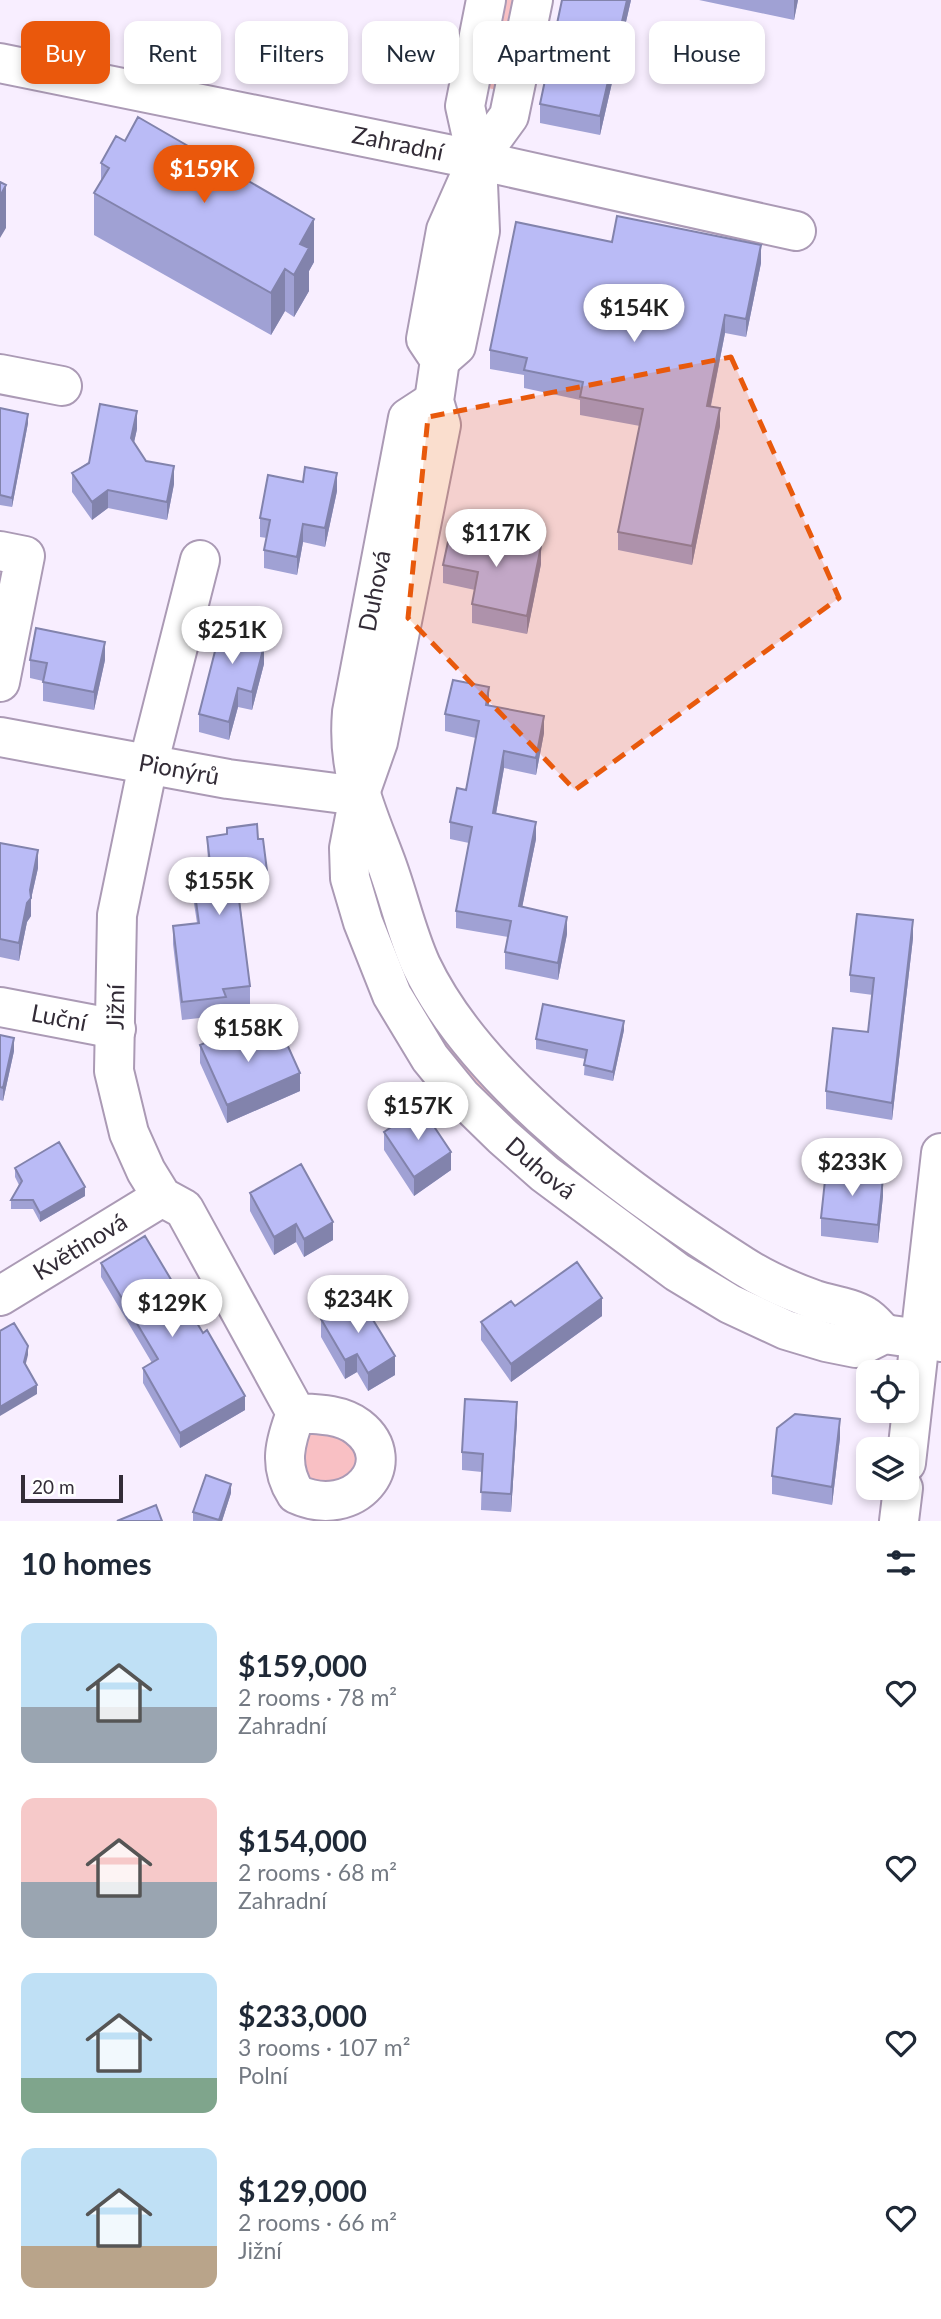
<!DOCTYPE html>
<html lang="en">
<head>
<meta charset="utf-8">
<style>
  :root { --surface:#fff; --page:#f6f6f7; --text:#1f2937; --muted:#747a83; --accent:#ea580c }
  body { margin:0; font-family:Lato,sans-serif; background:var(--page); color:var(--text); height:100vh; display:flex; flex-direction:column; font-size:26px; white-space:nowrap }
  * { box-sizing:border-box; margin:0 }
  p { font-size:23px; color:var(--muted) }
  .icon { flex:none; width:38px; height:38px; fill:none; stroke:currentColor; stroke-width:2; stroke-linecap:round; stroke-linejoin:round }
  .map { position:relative; height:1521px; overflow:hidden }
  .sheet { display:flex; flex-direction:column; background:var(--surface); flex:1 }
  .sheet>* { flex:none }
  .top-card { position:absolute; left:21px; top:21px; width:900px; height:63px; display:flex; gap:14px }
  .controls { position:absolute; left:856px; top:1360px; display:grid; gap:14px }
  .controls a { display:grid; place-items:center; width:63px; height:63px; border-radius:14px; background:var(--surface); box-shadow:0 4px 10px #0003; font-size:35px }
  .scale { position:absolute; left:21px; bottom:18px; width:102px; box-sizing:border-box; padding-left:7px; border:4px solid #332c37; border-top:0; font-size:19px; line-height:24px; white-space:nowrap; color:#332c37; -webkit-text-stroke:5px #fff; paint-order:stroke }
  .price { position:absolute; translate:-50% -60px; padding:0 16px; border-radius:24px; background:#fff; color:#222; font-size:23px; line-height:46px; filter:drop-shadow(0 2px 4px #0008) }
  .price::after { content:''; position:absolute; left:50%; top:42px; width:21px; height:16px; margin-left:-10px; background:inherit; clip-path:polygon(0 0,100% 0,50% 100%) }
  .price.current { background:var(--accent); color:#fff }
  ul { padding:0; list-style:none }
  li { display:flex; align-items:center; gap:21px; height:175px; padding:0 21px }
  li span { display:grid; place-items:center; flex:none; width:196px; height:140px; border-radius:14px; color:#555 }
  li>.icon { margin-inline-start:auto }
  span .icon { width:84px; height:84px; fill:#fffc; stroke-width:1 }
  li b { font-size:30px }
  h2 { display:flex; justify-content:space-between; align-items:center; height:84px; padding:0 21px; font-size:30px }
  .tag { padding:0 24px; border-radius:14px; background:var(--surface); box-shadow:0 4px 10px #0003; font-size:24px; line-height:63px }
  .tag.current { background:var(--accent); color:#fff }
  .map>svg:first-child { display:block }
</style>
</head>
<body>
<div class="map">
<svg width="941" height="1521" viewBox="0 0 941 1521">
  <rect width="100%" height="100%" fill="#f8eeff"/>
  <path fill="#f9c0c4" d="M506 0H516L497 90 488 88Z
    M360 847 395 934 652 1222 650 1235 567 1170 460 1072 399 976Z
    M316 1431 353 1442 359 1465 331 1492 298 1472 308 1435Z"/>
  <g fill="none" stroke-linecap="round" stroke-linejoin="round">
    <g stroke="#ab9ab5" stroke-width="42">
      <g id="minor">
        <path id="s1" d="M533 0 509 116 477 160 446 230 426 339 440 360 434 401 441 425 378 742 359 796 349 848 350 878 363 922 392 995 430 1058 461 1096 502 1136 545 1174 677 1272 730 1304 786 1330 826 1342 856 1348 884 1334 941 1342"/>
        <path id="s2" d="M0 63 477 160 796 231"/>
        <path d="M440 360 456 346 480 231 477 160 465 106 486 0"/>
        <path d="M0 374 62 386"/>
        <path d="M434 401 408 418 352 712C347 771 365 807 385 860 398 894 406 932 421 965 478 1085 633 1196 743 1266 765 1280 790 1291 815 1300 830 1305 851 1307 865 1316 872 1320 878 1328 884 1334"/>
        <path d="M0 551 25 556 0 682"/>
        <path d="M200 560 148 765 117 915 114 1071 129 1133 146 1171 162 1197 184 1209 296 1413C317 1414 341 1414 358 1427 403 1462 355 1521 296 1494 278 1466 285 1442 296 1413"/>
        <path id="s3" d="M0 737 228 779 359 796"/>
        <path id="s4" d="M0 1007 116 1029"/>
        <path id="s5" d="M0 1296 162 1197"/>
        <path d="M906 1463 941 1153"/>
        <path d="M899 1521 903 1488"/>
      </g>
    </g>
    <use href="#minor" stroke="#fff" stroke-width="38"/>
  </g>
  <path fill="#a0a1d4" d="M631 0 600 135 540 123V104Z
    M699 0H798L794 20Z
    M101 163 314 262 309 271V291L294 317 285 311 271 335 94 235V193L101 181Z
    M612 242 761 263 746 337 725 333 711 406 720 426 692 565 618 550V532L640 426 580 415V400L524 388V375L490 369V350Z
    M0 408 28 423 12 507 0 505Z
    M137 429 134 442 146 461 174 484 167 520 108 508 92 520 72 492V473Z
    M337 491 325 547 303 542 297 575 264 568V550L267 538 260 537V518Z
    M541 564 527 634 472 623V604L475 590 443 583V565Z
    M262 640 260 645 264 664 252 710 238 707 229 740 199 732V714Z
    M30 660H105L94 710 43 701V681L30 678Z
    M489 705 544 733 536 775 504 768 496 814 536 839 522 907 567 934 558 980 505 969V952L508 937 456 928V911L469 843 450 839V822L466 790 476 738 445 731V714Z
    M207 837 258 839 267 871V889L247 892V901L240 902 250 986V1004L226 1007V1015L182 1020 173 944V926L197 923 191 884V865L208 864Z
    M0 843 38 868 31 899V916L27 922 19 961 0 957Z
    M913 938 892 1120 826 1109V1091L868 1032 873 995 850 992V975Z
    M624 1030 613 1081 584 1075 585 1059 536 1049V1039Z
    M0 1035 14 1051 3 1101 0 1100Z
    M200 1045 249 1047 300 1091 227 1123 200 1063Z
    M384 1132 451 1170 414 1196 384 1150Z
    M15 1168 85 1196 40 1222 33 1209H11V1200L19 1185 15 1177Z
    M250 1193 333 1240 304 1257 296 1242 274 1255 250 1211Z
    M883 1196 878 1243 821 1236V1218Z
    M101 1263 245 1410 180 1448 143 1383V1368L152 1363 101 1277Z
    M515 1306 602 1316 511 1382 481 1340V1322Z
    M321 1319 395 1375 368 1391 357 1372 345 1379 321 1337Z
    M517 1421 511 1512 481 1510 482 1472 462 1470V1452Z
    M840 1438 832 1505 772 1494V1476Z
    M231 1493 222 1521H193V1512Z"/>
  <path fill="#8283ac" d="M627 0H631L600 135V116Z
    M794 0H798L794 20Z
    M6 185V228L0 238V263V196Z
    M314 219V262L309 271V291L294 317V275L300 244Z
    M761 245V263L746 337V319Z
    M285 269V311L271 335V293Z
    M725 315V333L707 424V406Z
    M720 408V426L692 565V546Z
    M137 411V429L131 456V438Z
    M28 414V423L12 507V498Z
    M174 466V484L167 520V502Z
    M337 473V491L325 547V528Z
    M108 490V508L92 520V502Z
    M303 524V542L297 575V557Z
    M541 546V564L527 634V616Z
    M262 621V640L256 662V643Z
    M105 642V660L94 710V692Z
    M264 646V664L252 710V692Z
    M489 687V704L486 722V705Z
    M238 688V707L229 740V722Z
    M544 716V733L536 775V758Z
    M504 751V768L493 830V813Z
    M536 822V839L519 923V906Z
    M38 850V868L31 899V916L27 922 19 961V943Z
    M567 917V934L558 980V963Z
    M913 920V938L892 1120V1103Z
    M624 1021V1030L613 1081V1072Z
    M14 1038V1051L3 1101V1088Z
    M300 1073V1091L227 1123V1105Z
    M451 1152V1170L414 1196V1177Z
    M883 1178V1196L878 1243V1225Z
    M85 1187V1196L40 1222V1213Z
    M333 1222V1240L304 1257V1239Z
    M296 1224V1242L274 1255V1237Z
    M602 1298V1316L511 1382V1364Z
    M28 1346V1355L24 1371V1362Z
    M357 1354V1372L345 1379V1360Z
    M395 1356V1375L368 1391V1373Z
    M37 1385V1394L0 1416V1407Z
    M245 1396V1410L180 1448V1433Z
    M517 1402V1421L511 1512V1494Z
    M840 1419V1438L832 1505V1487Z
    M231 1484V1493L222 1521H219Z"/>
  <path fill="#babbf6" stroke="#8283ac" stroke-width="2" d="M562 0H627L600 116 540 104Z
    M138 117 314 219 300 244 309 248 294 275 285 269 271 293 94 193 109 168 101 163 116 136 125 141Z
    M0 182 6 185 0 196Z
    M617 216 761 245 746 319 725 315 707 406 720 408 692 546 618 532 643 409 580 397 583 382 524 370 527 358 490 350 516 222 612 242Z
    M100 404 137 411 131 438 146 461 174 466 167 502 108 490 92 502 72 473 89 463Z
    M0 408 28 414 12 498 0 495Z
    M305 467 337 473 325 528 303 524 297 557 264 550 270 520 260 518 268 475 303 482Z
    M451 528 541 546 527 616 472 604 478 572 443 565Z
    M225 612 262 621 256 643 264 646 252 692 238 688 229 722 199 714Z
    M36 628 105 642 94 692 43 682 47 663 30 660Z
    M453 680 489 687 486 705 544 716 536 758 504 751 493 813 536 822 519 906 567 917 558 963 505 952 511 921 456 911 472 827 450 822 457 788 466 790 479 721 445 714Z
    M257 824 258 839H263L267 871 246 874 247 883 237 884 250 986 223 989 226 997 182 1002 173 926 199 923 191 865 210 863 207 837 227 834V828Z
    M0 843 38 850 30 890 31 898 27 903 19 943 0 939Z
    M857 914 913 920 892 1103 826 1091 833 1028 868 1032 874 978 850 975Z
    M543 1004 624 1021 613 1072 584 1065 587 1050 536 1039Z
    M240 1028 249 1047 282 1033 300 1073 227 1105 200 1045Z
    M0 1035 14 1038 3 1088 0 1087Z
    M421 1107 451 1152 414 1177 384 1132Z
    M59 1142 85 1187 40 1213 33 1200H11L22 1181 15 1168Z
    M301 1164 333 1222 304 1239 296 1224 274 1237 250 1193Z
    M826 1171 883 1178 878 1225 821 1218Z
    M145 1236 203 1333 207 1330 245 1396 180 1433 143 1368 158 1359 101 1263Z
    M577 1262 602 1298 511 1364 481 1322 511 1301 515 1306Z
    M359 1297 395 1356 368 1373 357 1354 345 1360 321 1319Z
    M14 1323 28 1346 24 1362 37 1385 0 1407V1331Z
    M465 1399 517 1402 511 1494 481 1492 483 1454 462 1452Z
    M795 1414 840 1419 832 1487 772 1476 777 1428Z
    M206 1475 231 1484 219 1520 193 1512Z
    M156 1505 162 1521H117Z"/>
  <path fill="#e8590c" fill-opacity="0.2" stroke="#e8590c" stroke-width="5" stroke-dasharray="14 9" stroke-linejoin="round" d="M731 357 839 598 575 790 408 618 428 417Z"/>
  <g text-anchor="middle" stroke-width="5" stroke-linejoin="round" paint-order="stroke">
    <g font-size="24" fill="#332c37" stroke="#fff">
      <text dy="8" stroke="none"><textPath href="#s2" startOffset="406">Zahradní</textPath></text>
      <text transform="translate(375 591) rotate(-79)" y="8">Duhová</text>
      <text dy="8" stroke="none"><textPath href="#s3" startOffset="182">Pionýrů</textPath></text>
      <text transform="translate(116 1007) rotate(-89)" y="8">Jižní</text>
      <text dy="8" stroke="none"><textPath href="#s4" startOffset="60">Luční</textPath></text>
      <text dy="8" stroke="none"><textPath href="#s1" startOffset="1270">Duhová</textPath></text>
      <text dy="8" stroke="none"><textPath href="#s5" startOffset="94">Květinová</textPath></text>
    </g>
  </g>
</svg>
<div class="controls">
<a><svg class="icon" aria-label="locate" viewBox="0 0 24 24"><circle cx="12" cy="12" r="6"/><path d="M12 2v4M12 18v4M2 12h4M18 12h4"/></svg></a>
<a><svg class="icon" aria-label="layers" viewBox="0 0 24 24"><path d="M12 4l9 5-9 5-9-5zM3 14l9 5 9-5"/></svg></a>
</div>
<div class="scale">20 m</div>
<b class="price current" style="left:204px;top:205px">$159K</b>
<b class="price" style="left:634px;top:344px">$154K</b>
<b class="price" style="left:496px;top:569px">$117K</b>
<b class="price" style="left:232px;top:666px">$251K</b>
<b class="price" style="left:219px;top:917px">$155K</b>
<b class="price" style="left:248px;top:1064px">$158K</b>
<b class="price" style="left:418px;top:1142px">$157K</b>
<b class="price" style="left:852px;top:1198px">$233K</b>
<b class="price" style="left:358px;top:1335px">$234K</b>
<b class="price" style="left:172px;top:1339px">$129K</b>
<div class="top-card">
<a class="tag current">Buy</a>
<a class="tag">Rent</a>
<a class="tag">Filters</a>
<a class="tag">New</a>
<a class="tag">Apartment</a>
<a class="tag">House</a>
</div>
</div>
<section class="sheet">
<h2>10 homes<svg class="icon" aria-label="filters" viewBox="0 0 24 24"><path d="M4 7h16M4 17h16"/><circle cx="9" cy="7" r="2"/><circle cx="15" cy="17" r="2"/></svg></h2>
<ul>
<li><span style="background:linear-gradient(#bfe0f5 60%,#9aa5b1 0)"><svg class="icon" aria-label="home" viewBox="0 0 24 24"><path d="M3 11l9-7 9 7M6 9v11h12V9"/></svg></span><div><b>$159,000</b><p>2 rooms · 78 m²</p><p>Zahradní</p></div><svg class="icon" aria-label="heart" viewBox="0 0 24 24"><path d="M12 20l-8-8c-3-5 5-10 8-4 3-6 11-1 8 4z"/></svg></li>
<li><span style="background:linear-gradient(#f6c9c9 60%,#9aa5b1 0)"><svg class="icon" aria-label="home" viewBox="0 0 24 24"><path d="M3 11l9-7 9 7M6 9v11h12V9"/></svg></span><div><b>$154,000</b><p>2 rooms · 68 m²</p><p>Zahradní</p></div><svg class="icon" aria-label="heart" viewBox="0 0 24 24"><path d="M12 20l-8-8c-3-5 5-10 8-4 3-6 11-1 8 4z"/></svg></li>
<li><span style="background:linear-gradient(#bfe0f5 75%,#7fa58c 0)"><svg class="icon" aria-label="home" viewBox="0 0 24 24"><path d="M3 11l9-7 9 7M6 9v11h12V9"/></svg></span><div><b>$233,000</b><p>3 rooms · 107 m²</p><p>Polní</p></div><svg class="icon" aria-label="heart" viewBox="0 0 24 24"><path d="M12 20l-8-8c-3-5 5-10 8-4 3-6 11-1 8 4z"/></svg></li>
<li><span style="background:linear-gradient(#bfe0f5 70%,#b9a48a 0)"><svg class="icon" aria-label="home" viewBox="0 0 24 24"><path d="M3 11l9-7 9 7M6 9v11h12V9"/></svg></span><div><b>$129,000</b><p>2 rooms · 66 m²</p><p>Jižní</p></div><svg class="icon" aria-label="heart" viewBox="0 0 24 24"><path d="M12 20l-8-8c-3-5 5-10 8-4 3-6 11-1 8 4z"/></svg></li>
</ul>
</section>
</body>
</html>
